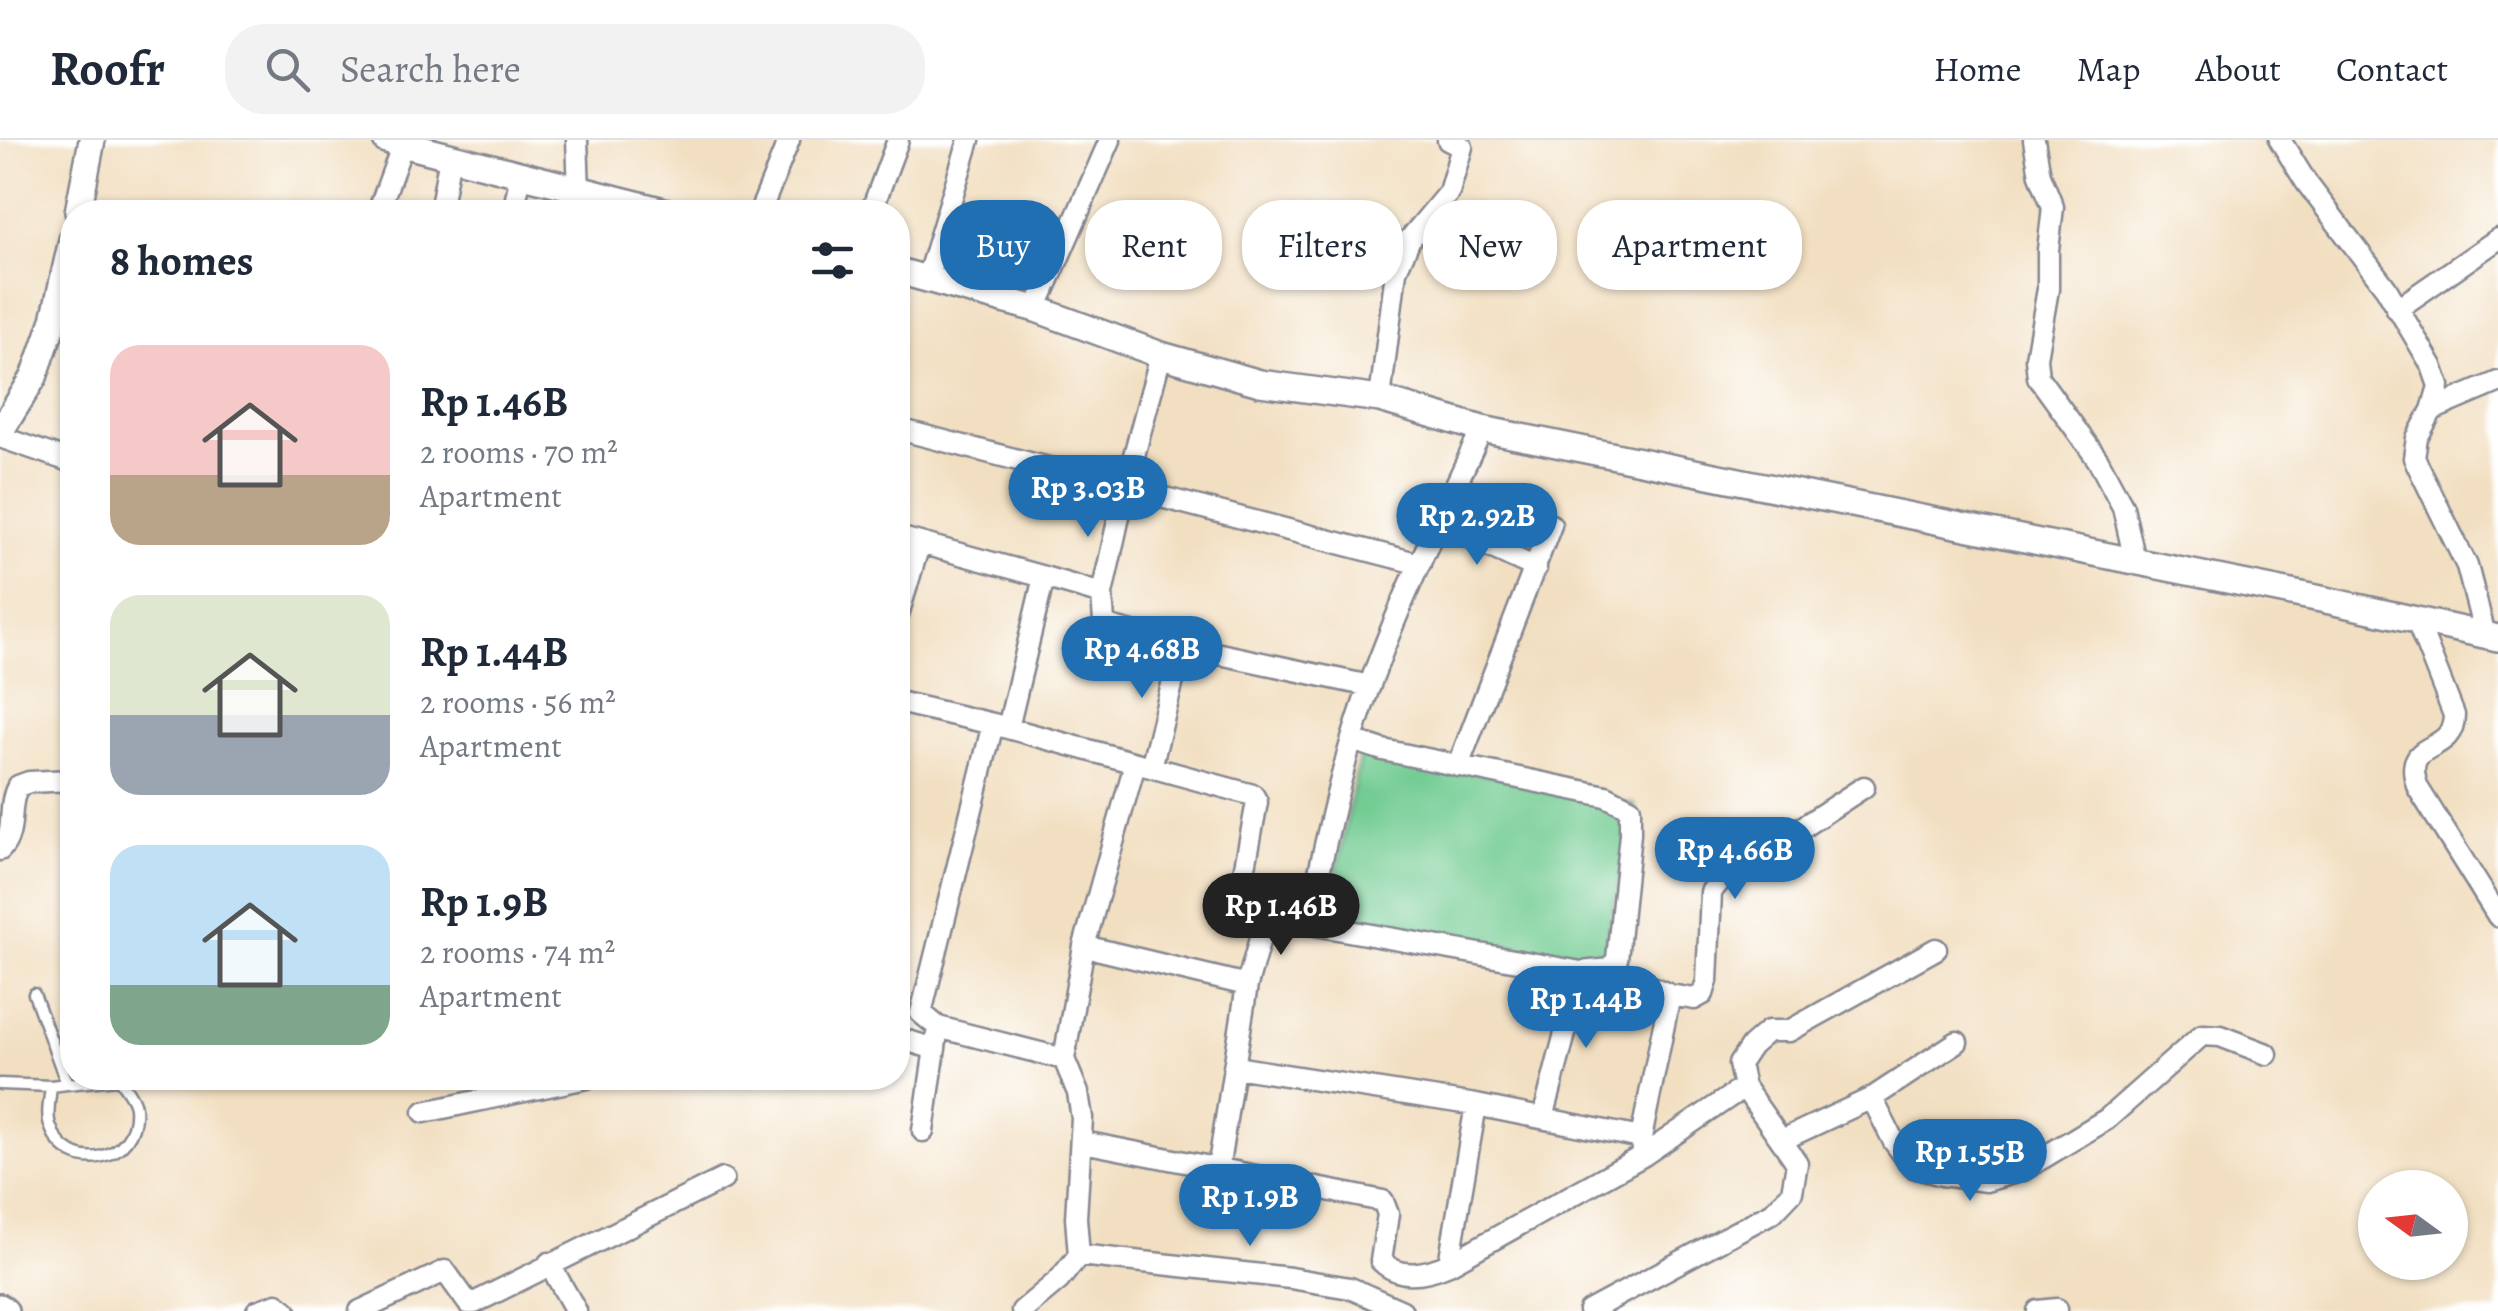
<!DOCTYPE html>
<html lang="en">
<head>
<meta charset="utf-8">
<style>
  :root { --surface:#fff; --page:#f2f2f3; --text:#1f2937; --muted:#747a83; --line:#e0e1e3; --accent:#1f6fb2 }
  body { margin:0; font-family:Alegreya,serif; background:var(--page); color:var(--text); height:100vh; display:flex; flex-direction:column; font-size:38px; white-space:nowrap }
  * { box-sizing:border-box; margin:0 }
  p { font-size:32px; color:var(--muted) }
  .icon { flex:none; width:55px; height:55px; fill:none; stroke:currentColor; stroke-width:2; stroke-linecap:round; stroke-linejoin:round }
  .map { position:relative; flex:1; overflow:hidden }
  .details { position:absolute; left:60px; top:60px; width:850px; height:890px; display:flex; flex-direction:column; background:var(--surface); border-radius:40px; box-shadow:0 2px 8px #0004 }
  .details>* { flex:none }
  .guide { position:absolute; left:940px; top:60px; width:950px; height:90px; display:flex; gap:20px }
  .needle { width:65px; rotate:285deg }
  .fabs { position:absolute; left:2358px; top:1030px; display:grid; gap:20px }
  .fabs a { display:grid; place-items:center; width:110px; height:110px; border-radius:50%; background:var(--surface); box-shadow:0 2px 8px #0004; font-size:50px }
  .price { position:absolute; translate:-50% -85px; padding:0 22px; border-radius:35px; background:var(--accent); color:#fff; font-size:32px; line-height:65px; filter:drop-shadow(0 2px 5px #0008) }
  .price::after { content:''; position:absolute; left:50%; top:60px; width:30px; height:22px; margin-left:-15px; background:inherit; clip-path:polygon(0 0,100% 0,50% 100%) }
  .price.on { background:#222; color:#fff }
  ul { padding:0; list-style:none }
  li { display:flex; align-items:center; gap:30px; height:250px; padding:0 50px }
  li span { display:grid; place-items:center; flex:none; width:280px; height:200px; border-radius:30px; color:#555 }
  li>.icon { margin-inline-start:auto }
  span .icon { width:120px; height:120px; fill:#fffc; stroke-width:1 }
  li b { font-size:42px }
  h2 { display:flex; justify-content:space-between; align-items:center; height:120px; padding:0 50px; font-size:42px }
  .tag { padding:0 35px; border-radius:40px; background:var(--surface); box-shadow:0 2px 8px #0004; font-size:35px; line-height:90px }
  .tag.on { background:var(--accent); color:#fff }
  header { display:flex; align-items:center; gap:60px; box-sizing:border-box; height:140px; padding:0 50px; background:var(--surface); border-bottom:2px solid var(--line) }
  header strong { font-size:48px }
  nav { display:flex; gap:55px; margin-inline-start:auto; font-size:35px }
  .search { width:700px; height:90px; background:var(--page); display:flex; align-items:center; gap:25px; box-sizing:border-box; padding:0 35px; border-radius:40px; color:var(--muted); font-size:38px }
  .map>svg:first-child { display:block }
</style>
</head>
<body>
<header>
<strong>Roofr</strong>
<div class="search"><svg class="icon" aria-label="search" viewBox="0 0 24 24"><circle cx="10" cy="10" r="6"/><path d="M15 15l6 6"/></svg>Search here</div>
<nav><a>Home</a><a>Map</a><a>About</a><a>Contact</a></nav>
</header>
<div class="map">
<svg width="2498" height="1171" viewBox="0 0 2498 1171">
  <rect width="100%" height="100%" fill="#fff"/>
  <filter id="ink" filterUnits="userSpaceOnUse"><feTurbulence type="fractalNoise" baseFrequency=".01" numOctaves="2"/><feDisplacementMap in="SourceGraphic" scale="20" xChannelSelector="R" yChannelSelector="G"/><feConvolveMatrix kernelMatrix="1 2 1 2 8 2 1 2 1" color-interpolation-filters="sRGB"/></filter>
  <filter id="wash" filterUnits="userSpaceOnUse"><feTurbulence type="fractalNoise" baseFrequency=".0048" numOctaves="4" result="noise"/><feDisplacementMap in="SourceGraphic" scale="40" xChannelSelector="R" yChannelSelector="G"/><feGaussianBlur stdDeviation="2.25" result="paint"/><feColorMatrix in="noise" values="0 0 0 0 0 0 0 0 0 0 0 0 0 0 0 0 0 1.4 0 .05"/><feComposite in="paint" operator="in"/></filter>
  <g filter="url(#wash)">
    <rect width="100%" height="100%" fill="#f2dfc1"/>
    <path fill="#73cc93" stroke="#477e78" stroke-width="2.5" d="M1361 609 1635 665 1601 826 1328 770Z"/>
  </g>
  <g filter="url(#ink)">
    <g fill="none" stroke-linecap="round" stroke-linejoin="round">
      <g stroke="#868790" stroke-width="15">
        <path id="service" d="M0 944 51 946 67 944 34 854
          M67 944 127 938
          M51 946C50 959 46 974 50 985 67 1038 140 1022 135 967 134 958 125 948 120 940"/>
      </g>
      <g stroke="#868790" stroke-width="25">
        <path id="minor" d="M577 0 579 50
          M2034 0 2040 35 2053 67 2048 110V149L2036 218 2038 237 2098 320 2123 367 2135 421
          M2280 0 2306 42 2386 148 2432 226 2439 246 2432 270 2417 298 2414 318 2467 426 2485 495
          M378 72 403 4
          M440 72 450 16
          M513 72 521 35
          M760 72 789 0
          M871 72 898 0
          M927 139 969 0
          M1036 169 1110 0
          M2397 169 2498 99
          M1161 215 1125 349 1102 454 1104 482 1110 487 1182 506 1370 546
          M1380 259 1396 131 1410 99 1449 52 1462 7 1448 0
          M2432 270 2498 242
          M898 289 1420 424
          M0 297 72 322
          M1438 383 1536 428
          M898 397 1044 437
          M898 475 919 405
          M2417 481 2454 575C2454 618 2399 596 2418 648L2498 776
          M898 562 993 584 1253 655 1257 662 1239 759 1247 773 1581 832 1611 829 1617 819 1630 694V668L1606 656 1383 610 1352 600
          M993 584 921 873 938 887 1064 919
          M1008 588 1044 437 1102 454
          M1458 626 1551 385
          M1151 627 1182 506
          M0 710C18 691 6 667 18 646L29 642 72 640
          M1307 784C1322 722 1334 659 1352 599 1384 492 1435 390 1482 289
          M1084 806 1247 845
          M1611 829 1670 855 1641 998 1643 1008
          M1670 855 1694 859 1703 854 1707 841 1711 752 1719 742 1864 647
          M898 898 935 909
          M1235 927 1476 965 1641 998
          M1872 958 1894 1002 1913 1027 1942 1035 1986 1041 2023 1030 2107 979 2202 895 2220 896 2267 914
          M424 972 587 938
          M1543 978 1581 832
          M923 991 938 887
          M1782 1000 1872 958 1957 902
          M1083 1002 1383 1061 1388 1074 1381 1121C1400 1140 1426 1134 1449 1124L1644 1015 1744 947
          M1218 1030 1247 845 1266 777
          M1079 1115 1290 1138 1350 1148 1402 1171
          M549 1123 576 1171
          M1449 1124 1476 965
          M257 1171 277 1164 286 1171
          M360 1171 445 1131 468 1163H474L723 1039
          M1022 1171 1059 1140 1079 1115 1076 1078 1082 978 1078 953 1064 919 1084 806 1135 624
          M1589 1171 1773 1072 1792 1052 1797 1023 1744 947 1739 924 1751 906 1768 891H1789L1936 809
          M2038 1171 2057 1169"/>
      </g>
      <g stroke="#868790" stroke-width="30">
        <path id="tertiary" d="M386 0 668 72
          M78 72 92 0
          M898 131 1036 169 1161 215 1260 243 1380 259 1482 289 2321 459 2498 498
          M0 292 34 237 54 180 72 100
          M0 1167 5 1171"/>
      </g>
      <use href="#service" stroke="#fff" stroke-width="10"/>
      <use href="#minor" stroke="#fff" stroke-width="20"/>
      <use href="#tertiary" stroke="#fff" stroke-width="25"/>
    </g>
  </g>
</svg>
<div class="fabs">
<a><svg class="needle" viewBox="-14 -14 28 28"><path d="M0-13l5 13h-10z" fill="#e53935"/><path d="M0 13l5-13h-10z" fill="#747a83"/></svg></a>
</div>
<b class="price" style="left:1088px;top:400px">Rp 3.03B</b>
<b class="price" style="left:1477px;top:428px">Rp 2.92B</b>
<b class="price" style="left:1142px;top:561px">Rp 4.68B</b>
<b class="price" style="left:1735px;top:762px">Rp 4.66B</b>
<b class="price on" style="left:1281px;top:818px">Rp 1.46B</b>
<b class="price" style="left:1586px;top:911px">Rp 1.44B</b>
<b class="price" style="left:1970px;top:1064px">Rp 1.55B</b>
<b class="price" style="left:1250px;top:1109px">Rp 1.9B</b>
<div class="guide">
<a class="tag on">Buy</a>
<a class="tag">Rent</a>
<a class="tag">Filters</a>
<a class="tag">New</a>
<a class="tag">Apartment</a>
</div>
<section class="details">
<h2>8 homes<svg class="icon" aria-label="filters" viewBox="0 0 24 24"><path d="M4 7h16M4 17h16"/><circle cx="9" cy="7" r="2"/><circle cx="15" cy="17" r="2"/></svg></h2>
<ul>
<li><span style="background:linear-gradient(#f6c9c9 65%,#b9a48a 0)"><svg class="icon" aria-label="home" viewBox="0 0 24 24"><path d="M3 11l9-7 9 7M6 9v11h12V9"/></svg></span><div><b>Rp 1.46B</b><p>2 rooms · 70 m²</p><p>Apartment</p></div></li>
<li><span style="background:linear-gradient(#dfe7d0 60%,#9aa5b1 0)"><svg class="icon" aria-label="home" viewBox="0 0 24 24"><path d="M3 11l9-7 9 7M6 9v11h12V9"/></svg></span><div><b>Rp 1.44B</b><p>2 rooms · 56 m²</p><p>Apartment</p></div></li>
<li><span style="background:linear-gradient(#bfe0f5 70%,#7fa58c 0)"><svg class="icon" aria-label="home" viewBox="0 0 24 24"><path d="M3 11l9-7 9 7M6 9v11h12V9"/></svg></span><div><b>Rp 1.9B</b><p>2 rooms · 74 m²</p><p>Apartment</p></div></li>
</ul>
</section>
</div>
</body>
</html>
